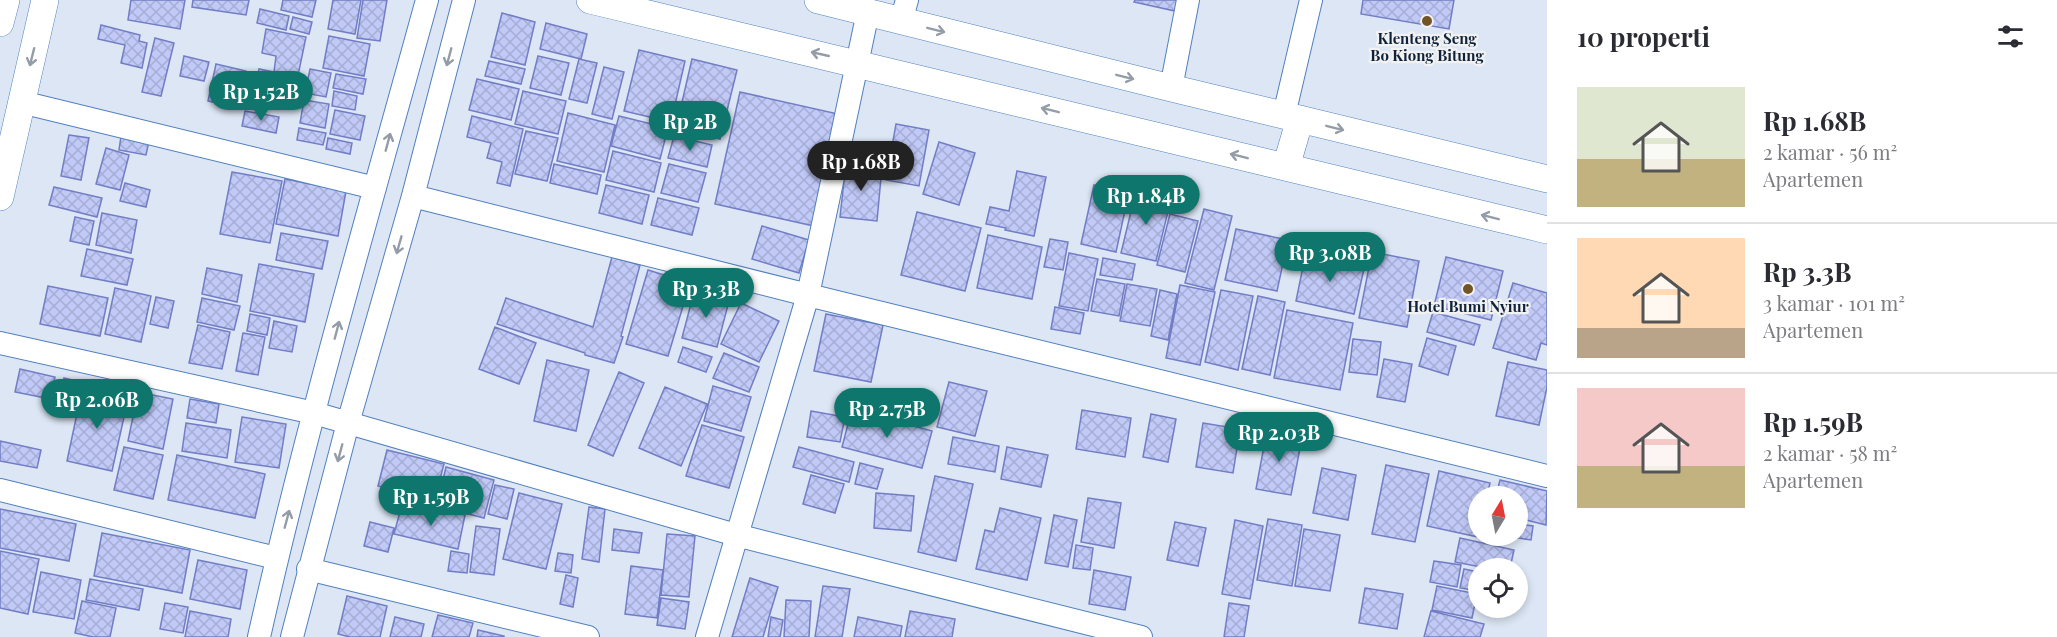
<!DOCTYPE html>
<html lang="id">
<head>
<meta charset="utf-8">
<style>
  :root { --surface:#fff; --page:#f7f7f7; --text:#2b2b33; --muted:#7c7c81; --line:#e1e1e2; --accent:#0f766e }
  body { margin:0; font-family:"Playfair Display",serif; background:var(--page); color:var(--text); height:100vh; display:flex; flex-direction:column; font-size:22px; white-space:nowrap }
  * { box-sizing:border-box; margin:0 }
  p { font-size:20px; color:var(--muted) }
  .icon { flex:none; width:33px; height:33px; fill:none; stroke:currentColor; stroke-width:2; stroke-linecap:round; stroke-linejoin:round }
  .map { position:relative; flex:1; overflow:hidden }
  .side { display:flex; flex-direction:column; background:var(--surface); width:510px }
  .side>* { flex:none }
  .needle { width:39px; rotate:10deg }
  .fabs { position:absolute; left:1468px; top:486px; display:grid; gap:12px }
  .fabs a { display:grid; place-items:center; width:60px; height:60px; border-radius:50%; background:var(--surface); box-shadow:0 3px 9px #0003; font-size:30px }
  .price { position:absolute; translate:-50% -51px; padding:0 14px; border-radius:21px; background:var(--accent); color:#fff; font-size:20px; line-height:39px; filter:drop-shadow(0 2px 3px #0008) }
  .price::after { content:''; position:absolute; left:50%; top:36px; width:18px; height:14px; margin-left:-9px; background:inherit; clip-path:polygon(0 0,100% 0,50% 100%) }
  .price.selected { background:#222; color:#fff }
  ul { padding:0; list-style:none }
  li { display:flex; align-items:center; gap:18px; height:150px; padding:0 30px }
  li+li { border-top:2px solid var(--line) }
  li span { display:grid; place-items:center; flex:none; width:168px; height:120px; border-radius:0px; color:#555 }
  li>.icon { margin-inline-start:auto }
  span .icon { width:72px; height:72px; fill:#fffc; stroke-width:1 }
  li b { font-size:26px }
  h2 { display:flex; justify-content:space-between; align-items:center; height:72px; padding:0 30px; font-size:26px }
  main { display:flex; flex:1; min-height:0 }
  .map>svg:first-child { display:block }
</style>
</head>
<body>
<main>
<div class="map">
<svg width="1547" height="637" viewBox="0 0 1547 637">
  <defs>
    <pattern id="building-cross-hatch" width="8" height="8" patternUnits="userSpaceOnUse" patternTransform="scale(1.5)"><rect width="8" height="8" fill="#c1caf7"/><path d="M0 0l8 8M0 8l8-8" fill="none" stroke="#a5add5"/></pattern>
  </defs>
  <rect width="100%" height="100%" fill="#dce6f4"/>
  <path fill="url(#building-cross-hatch)" stroke="#727dc5" stroke-width="1.5" d="M131 0H185L180 29 128 20Z
    M193 0H249L246 15 192 7Z
    M283 0H316L312 17 281 10Z
    M333 0H361L355 34 328 29Z
    M363 0H387L380 41 357 38Z
    M1135 0H1177L1175 11 1134 2Z
    M1363 0H1454L1449 29 1361 14Z
    M260 9 289 16 286 30 257 23Z
    M502 13 535 22 525 65 491 57Z
    M293 17 312 22 309 34 290 29Z
    M546 23 587 34 581 59 540 49Z
    M101 25 140 35 139 41 147 43 142 68 121 63 125 45 98 39Z
    M266 29 306 37 291 109 252 102 259 69 274 72 276 56 262 53Z
    M329 36 370 44 364 76 323 68Z
    M155 38 174 43 161 96 142 92Z
    M639 50 685 61 671 122 624 111Z
    M184 56 209 62 204 81 180 76Z
    M538 56 569 63 561 95 530 88Z
    M579 59 597 63 587 103 569 99Z
    M692 59 737 70 720 139 676 128Z
    M489 61 525 69 521 84 485 76Z
    M216 64 246 71 237 108 208 101Z
    M604 67 624 72 612 119 592 114Z
    M310 69 331 73 326 97 305 93Z
    M336 74 366 79 363 94 333 88Z
    M477 79 519 89 511 120 469 110Z
    M334 91 357 96 355 110 332 106Z
    M523 91 566 101 558 134 515 124Z
    M740 92 838 114 814 226 715 204Z
    M304 100 329 104 325 128 300 123Z
    M335 110 365 116 360 140 330 134Z
    M245 111 279 117 276 133 242 126Z
    M568 113 615 125 604 172 557 161Z
    M472 116 523 129 510 186 497 183 502 162 487 158 491 143 467 137Z
    M619 116 668 128 660 159 611 146Z
    M896 124 929 130 919 186 886 180Z
    M299 128 326 133 323 145 297 140Z
    M526 131 558 138 547 181 515 174Z
    M69 135 89 138 81 180 61 176Z
    M121 136 149 141 146 155 119 150Z
    M674 136 712 145 707 167 668 158Z
    M328 138 352 143 350 154 326 149Z
    M939 142 975 153 959 205 923 194Z
    M106 148 129 155 120 190 96 184Z
    M613 151 661 163 654 192 606 180Z
    M846 163 882 167 877 221 840 217Z
    M554 164 601 175 597 194 550 183Z
    M669 164 706 173 698 202 661 193Z
    M1017 171 1046 177 1034 236 1005 230 1006 228 986 224 990 207 1009 211Z
    M232 172 282 181 270 243 220 234Z
    M285 179 346 191 338 236 276 224Z
    M125 183 150 190 146 207 120 201Z
    M606 185 649 195 642 224 599 213Z
    M1094 185 1129 192 1116 252 1081 244Z
    M54 187 102 198 97 217 49 205Z
    M1136 191 1171 199 1156 261 1121 253Z
    M658 198 699 208 692 235 651 225Z
    M1204 209 1232 216 1214 290 1185 283Z
    M917 212 981 228 965 291 901 275Z
    M102 213 137 220 131 253 96 245Z
    M1170 214 1198 221 1185 272 1157 265Z
    M75 217 94 221 89 245 70 241Z
    M762 226 809 240 799 273 752 259Z
    M1236 229 1288 240 1277 291 1225 280Z
    M281 233 328 241 322 269 276 260Z
    M988 235 1042 247 1032 299 977 288Z
    M1050 239 1068 242 1063 270 1044 267Z
    M87 249 133 259 127 285 81 276Z
    M1306 252 1365 264 1354 314 1296 301Z
    M1372 252 1419 261 1407 327 1359 318Z
    M1069 253 1098 259 1088 311 1059 306Z
    M612 257 640 265 621 336 623 337 614 363 585 355V353L497 324 506 298 593 327Z
    M1446 257 1503 271 1491 320 1434 306Z
    M1103 258 1135 264 1132 280 1100 275Z
    M259 264 314 274 305 322 250 311Z
    M207 268 242 275 237 302 202 294Z
    M648 270 690 283 668 356 626 344Z
    M1097 279 1125 284 1119 316 1091 311Z
    M1513 283 1547 293V345L1541 343 1536 360 1493 348Z
    M1127 284 1157 289 1150 326 1120 321Z
    M1180 285 1215 292 1200 365 1166 358Z
    M48 286 108 298 100 336 40 324Z
    M115 288 151 296 141 342 105 334Z
    M1160 290 1177 294 1168 340 1151 336Z
    M1221 290 1253 296 1238 370 1205 362Z
    M694 292 729 301 717 347 682 338Z
    M1258 296 1285 302 1270 375 1242 369Z
    M156 297 174 301 168 328 150 324Z
    M202 298 240 306 234 330 197 322Z
    M741 303 779 321 759 362 721 344Z
    M1055 307 1084 313 1080 334 1051 329Z
    M1287 310 1353 323 1340 390 1274 378Z
    M1433 312 1480 325 1474 345 1427 332Z
    M250 314 270 318 267 335 247 331Z
    M826 314 883 325 871 382 814 371Z
    M274 321 297 326 292 352 269 348Z
    M198 325 230 332 222 369 189 363Z
    M495 327 536 343 519 384 479 369Z
    M243 333 265 337 258 375 236 371Z
    M1427 338 1456 346 1448 375 1419 366Z
    M1353 339 1381 342 1377 375 1349 372Z
    M683 347 712 357 706 372 678 362Z
    M724 353 759 367 749 392 713 378Z
    M1384 359 1412 364 1405 402 1377 397Z
    M547 360 589 370 576 431 534 421Z
    M1508 362 1547 370V387L1539 425 1496 416Z
    M20 369 55 377 51 399 15 392Z
    M619 372 644 383 613 456 588 445Z
    M64 378 82 382 77 404 59 400Z
    M949 382 987 391 975 436 937 427Z
    M713 386 751 397 741 431 704 421Z
    M665 387 707 404 681 466 639 448Z
    M82 390 128 399 112 471 67 461Z
    M138 392 173 399 163 449 128 441Z
    M190 399 219 404 216 423 187 418Z
    M852 409 932 431 922 468 842 447Z
    M1082 410 1131 418 1125 457 1076 449Z
    M811 411 845 417 840 442 807 437Z
    M1151 414 1176 419 1168 462 1143 457Z
    M242 417 286 424 279 468 235 462Z
    M186 423 231 430 227 458 182 451Z
    M1203 423 1240 429 1233 473 1196 467Z
    M702 425 744 437 729 488 686 476Z
    M1267 430 1302 438 1291 495 1256 489Z
    M953 437 999 446 995 472 948 464Z
    M0 441 41 450 37 468 0 461Z
    M124 447 163 455 153 499 114 490Z
    M799 447 854 462 849 482 793 467Z
    M1007 447 1048 455 1041 487 1001 479Z
    M387 450 444 464 434 501 378 486Z
    M177 455 265 474 255 518 168 500Z
    M860 463 883 469 877 489 855 484Z
    M1386 465 1429 474 1415 542 1372 534Z
    M446 467 494 480 484 518 437 506Z
    M1322 468 1356 475 1348 520 1313 513Z
    M1439 471 1490 483 1487 496H1479L1478 537 1427 526Z
    M811 475 844 484 835 513 803 504Z
    M935 476 973 484 956 561 918 552Z
    M1500 480 1547 491 1546 525 1518 518V496H1496Z
    M495 485 514 489 507 519 488 514Z
    M519 493 562 504 546 569 503 559Z
    M876 493 914 496 911 531 874 528Z
    M1088 498 1121 503 1114 548 1081 542Z
    M589 507 605 509 599 562 582 559Z
    M401 508 437 516 438 509 465 515 458 549 394 534Z
    M1000 508 1041 518 1027 580 976 569 985 530 994 532Z
    M0 509 76 524 69 561 0 548Z
    M1054 515 1077 520 1068 567 1045 563Z
    M1268 519 1302 525 1292 586 1257 580Z
    M1235 520 1263 526 1250 599 1222 594Z
    M370 522 394 528 388 552 364 546Z
    M1175 522 1206 528 1198 566 1167 560Z
    M1518 524 1533 526 1531 540 1506 536H1518Z
    M476 526 500 529 494 575 470 572Z
    M614 529 642 533 639 553 612 550Z
    M1304 529 1340 535 1330 591 1295 586Z
    M102 533 190 550 182 593 94 576Z
    M667 534 695 536 689 597 661 595Z
    M1460 538 1514 550 1510 568H1486L1455 562Z
    M1076 545 1093 548 1090 570 1073 568Z
    M0 551 39 559 28 614 0 608Z
    M451 551 469 554 467 573 448 571Z
    M558 553 573 555 571 573 555 571Z
    M198 560 247 570 240 609 190 599Z
    M1434 561 1461 565 1457 587 1430 582Z
    M631 566 663 570 657 618 625 614Z
    M1464 569 1479 572V591L1460 588Z
    M1094 570 1131 577 1125 610 1089 604Z
    M41 572 81 580 74 619 33 612Z
    M566 575 578 578 573 607 560 604Z
    M750 578 778 587 763 637H732Z
    M90 579 143 589 139 610 86 600Z
    M823 586 850 589 842 637H815Z
    M1437 586 1477 594 1472 618 1432 610Z
    M1365 588 1403 594 1397 629 1359 623Z
    M347 596 387 606 380 637H350L338 634Z
    M661 598 689 602 685 629 657 625Z
    M786 600 811 601 809 637H784Z
    M82 601 116 608 110 637H93L75 633Z
    M165 603 188 607 183 633 160 629Z
    M1229 603 1249 606 1244 637H1224Z
    M190 611 231 619 228 637H185Z
    M910 611 955 619 952 637H905Z
    M1431 611 1484 624 1480 637H1424Z
    M438 615 473 623 469 637H432Z
    M395 617 424 624 421 637H390Z
    M771 617 783 620 780 637H768Z
    M858 617 902 626 900 637H854Z
    M478 630 504 636V637H477Z"/>
  <g fill="none" stroke-linecap="round" stroke-linejoin="round">
    <g stroke="#5180bf" stroke-width="24">
      <path id="minor" d="M901 21 907 0
        M1171 88 1188 0
        M21 102 375 188
        M1284 115 1311 0
        M413 196 808 295 1547 476
        M0 343 314 413 736 535 1141 637
        M0 490 276 558
        M308 569 588 637
        M259 637C307 423 369 211 427 0
        M292 637 348 423 413 196 464 0
        M707 637 808 295 868 12"/>
    </g>
    <g stroke="#5180bf" stroke-width="28">
      <path id="tertiary" d="M590 0 1547 230
        M818 0 1171 88 1547 179
        M0 23 6 0
        M1286 167 1300 119
        M0 197 45 0"/>
    </g>
    <use href="#minor" stroke="#fff" stroke-width="22"/>
    <use href="#tertiary" stroke="#fff" stroke-width="27"/>
  </g>
  <defs><path id="oneway-shaft" d="M-6 0H5M1.5-3L5.5 0L1.5 3" fill="none" stroke-width="1.6" stroke-linecap="round" stroke-linejoin="round" transform="scale(1.5)"/></defs>
  <g stroke="#939ca7">
    <use href="#oneway-shaft" transform="translate(936 30) rotate(14)"/>
    <use href="#oneway-shaft" transform="translate(820 54) rotate(-167)"/>
    <use href="#oneway-shaft" transform="translate(32 57) rotate(104)"/>
    <use href="#oneway-shaft" transform="translate(449 57) rotate(105)"/>
    <use href="#oneway-shaft" transform="translate(1125 77) rotate(14)"/>
    <use href="#oneway-shaft" transform="translate(1050 110) rotate(-166)"/>
    <use href="#oneway-shaft" transform="translate(1335 128) rotate(14)"/>
    <use href="#oneway-shaft" transform="translate(388 142) rotate(-75)"/>
    <use href="#oneway-shaft" transform="translate(1239 156) rotate(-166)"/>
    <use href="#oneway-shaft" transform="translate(1490 217) rotate(-166)"/>
    <use href="#oneway-shaft" transform="translate(399 245) rotate(106)"/>
    <use href="#oneway-shaft" transform="translate(337 330) rotate(-75)"/>
    <use href="#oneway-shaft" transform="translate(340 453) rotate(105)"/>
    <use href="#oneway-shaft" transform="translate(287 519) rotate(-75)"/>
  </g>
  <g fill="#715428" stroke="#f2f2f2" stroke-width="2">
    <circle cx="1427" cy="21" r="6"/>
    <circle cx="1468" cy="289" r="6"/>
  </g>
  <g text-anchor="middle" stroke-width="4.5" stroke-linejoin="round" paint-order="stroke">
    <g font-size="15" font-weight="bold" fill="#0f223b" stroke="#f2f2f2">
      <text x="1427" y="44">Klenteng Seng<tspan x="1427" dy="17">Bo Kiong Bitung</tspan></text>
      <text x="1468" y="312">Hotel Bumi Nyiur</text>
    </g>
  </g>
</svg>
<div class="fabs">
<a><svg class="needle" viewBox="-14 -14 28 28"><path d="M0-13l5 13h-10z" fill="#e53935"/><path d="M0 13l5-13h-10z" fill="#7c7c81"/></svg></a>
<a><svg class="icon" aria-label="locate" viewBox="0 0 24 24"><circle cx="12" cy="12" r="6"/><path d="M12 2v4M12 18v4M2 12h4M18 12h4"/></svg></a>
</div>
<b class="price" style="left:261px;top:122px">Rp 1.52B</b>
<b class="price" style="left:690px;top:152px">Rp 2B</b>
<b class="price selected" style="left:861px;top:192px">Rp 1.68B</b>
<b class="price" style="left:1146px;top:226px">Rp 1.84B</b>
<b class="price" style="left:1330px;top:283px">Rp 3.08B</b>
<b class="price" style="left:706px;top:319px">Rp 3.3B</b>
<b class="price" style="left:97px;top:430px">Rp 2.06B</b>
<b class="price" style="left:887px;top:439px">Rp 2.75B</b>
<b class="price" style="left:1279px;top:463px">Rp 2.03B</b>
<b class="price" style="left:431px;top:527px">Rp 1.59B</b>
</div>
<section class="side">
<h2>10 properti<svg class="icon" aria-label="filters" viewBox="0 0 24 24"><path d="M4 7h16M4 17h16"/><circle cx="9" cy="7" r="2"/><circle cx="15" cy="17" r="2"/></svg></h2>
<ul>
<li><span style="background:linear-gradient(#dfe7d0 60%,#c2b280 0)"><svg class="icon" aria-label="home" viewBox="0 0 24 24"><path d="M3 11l9-7 9 7M6 9v11h12V9"/></svg></span><div><b>Rp 1.68B</b><p>2 kamar · 56 m²</p><p>Apartemen</p></div></li>
<li><span style="background:linear-gradient(#ffd9b3 75%,#b9a48a 0)"><svg class="icon" aria-label="home" viewBox="0 0 24 24"><path d="M3 11l9-7 9 7M6 9v11h12V9"/></svg></span><div><b>Rp 3.3B</b><p>3 kamar · 101 m²</p><p>Apartemen</p></div></li>
<li><span style="background:linear-gradient(#f6c9c9 65%,#c2b280 0)"><svg class="icon" aria-label="home" viewBox="0 0 24 24"><path d="M3 11l9-7 9 7M6 9v11h12V9"/></svg></span><div><b>Rp 1.59B</b><p>2 kamar · 58 m²</p><p>Apartemen</p></div></li>
</ul>
</section>
</main>
</body>
</html>
